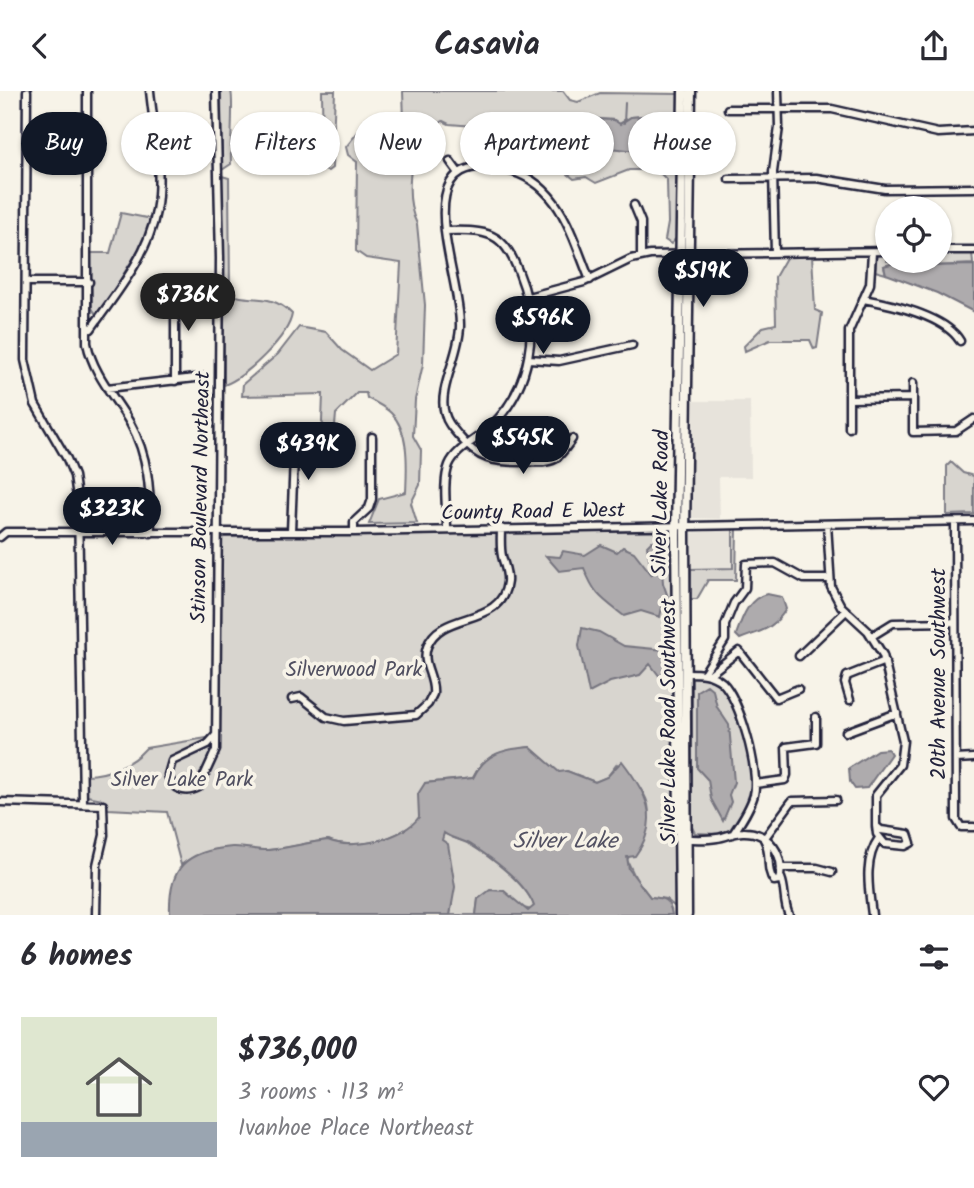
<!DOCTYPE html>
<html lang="en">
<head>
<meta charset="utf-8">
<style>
  :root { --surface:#fff; --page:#f7f7f7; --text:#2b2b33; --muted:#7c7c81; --line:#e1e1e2; --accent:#111827 }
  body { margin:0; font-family:Kalam,sans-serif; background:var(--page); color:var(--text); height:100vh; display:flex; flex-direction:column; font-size:26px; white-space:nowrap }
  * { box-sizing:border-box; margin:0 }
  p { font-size:23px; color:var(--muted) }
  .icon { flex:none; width:38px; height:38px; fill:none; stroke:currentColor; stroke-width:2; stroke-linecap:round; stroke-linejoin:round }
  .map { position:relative; height:824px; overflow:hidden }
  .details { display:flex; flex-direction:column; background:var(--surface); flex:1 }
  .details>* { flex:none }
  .top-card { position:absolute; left:21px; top:21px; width:933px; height:63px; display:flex; gap:14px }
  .fabs { position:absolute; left:875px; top:105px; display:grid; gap:14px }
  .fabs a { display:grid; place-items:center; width:77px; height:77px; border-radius:50%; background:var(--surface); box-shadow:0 2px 5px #0004; font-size:35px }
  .price { position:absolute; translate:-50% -60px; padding:0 16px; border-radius:24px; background:var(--accent); color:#fff; font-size:23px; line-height:46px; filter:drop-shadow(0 2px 4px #0008) }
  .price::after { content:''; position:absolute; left:50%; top:42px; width:21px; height:16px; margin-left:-10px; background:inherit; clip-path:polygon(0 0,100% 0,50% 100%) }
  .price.selected { background:#222; color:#fff }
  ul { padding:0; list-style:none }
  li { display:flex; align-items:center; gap:21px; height:175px; padding:0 21px }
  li+li { border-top:2px solid var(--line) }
  li span { display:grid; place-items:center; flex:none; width:196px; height:140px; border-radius:0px; color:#555 }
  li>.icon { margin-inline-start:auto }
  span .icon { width:84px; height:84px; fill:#fffc; stroke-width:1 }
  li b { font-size:30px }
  h2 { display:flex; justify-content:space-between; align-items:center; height:84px; padding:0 21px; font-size:30px }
  .pill { padding:0 24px; border-radius:32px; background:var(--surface); box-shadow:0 2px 5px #0004; font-size:24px; line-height:63px }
  .pill.selected { background:var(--accent); color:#fff }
  header { display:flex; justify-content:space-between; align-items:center; height:91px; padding:0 21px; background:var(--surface); font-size:32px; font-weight:600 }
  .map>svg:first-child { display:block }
</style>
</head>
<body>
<header><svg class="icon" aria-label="back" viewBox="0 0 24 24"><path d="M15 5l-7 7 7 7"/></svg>Casavia<svg class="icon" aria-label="share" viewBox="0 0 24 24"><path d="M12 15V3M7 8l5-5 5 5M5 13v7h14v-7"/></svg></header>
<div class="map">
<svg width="974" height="824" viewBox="0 0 974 824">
  <rect width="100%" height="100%" fill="#f7f3e8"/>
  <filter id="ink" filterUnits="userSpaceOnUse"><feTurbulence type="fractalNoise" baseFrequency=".0143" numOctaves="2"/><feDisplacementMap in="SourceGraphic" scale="14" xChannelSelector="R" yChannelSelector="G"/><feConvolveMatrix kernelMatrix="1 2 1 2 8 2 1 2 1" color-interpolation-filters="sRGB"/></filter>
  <g filter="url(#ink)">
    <path fill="#e7e3db" d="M692 310H750L751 386H719L720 428 691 427Z
      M733 438V477L691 478V442Z"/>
    <path fill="#d8d5cf" stroke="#7d7c85" stroke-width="2" fill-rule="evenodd" d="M221 0H231C234 9 230 58 231 73L222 79Z
      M322 0H335L332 77 328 80 324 79 323 70Z
      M403 0H563L570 9 578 11 600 2 680 3 678 145 671 153 665 149 668 132 667 89 657 79H629L596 92 586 86 574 88 538 59 525 39 449 33 443 30C437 34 430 37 425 42 408 64 405 109 417 133L425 214 423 273 415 309 413 345 421 359 420 394 411 412 417 432 369 433 379 408 406 401C407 377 410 341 391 322 385 316 375 311 367 307L366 302H357L336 323 334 347 331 350 322 331 323 303 242 305 243 293 278 263 299 236 326 241 342 259 370 279 396 263 401 172 366 167 356 160 357 71 348 64 346 56 358 41 404 30ZM643 25 660 32 672 51 645 61 600 28 614 29 619 33 631 26Z
      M222 85 229 87 230 202C247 213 269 199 292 223 289 245 245 287 224 294Z
      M121 122 152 128 142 153 101 220 95 222 92 217 91 162H110Z
      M972 161 973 173 931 175 898 171 884 175 886 183 875 180 877 163H887V170H940V162Z
      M812 164 815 219 822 222 817 257 814 258 810 249H770L745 260 744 255 763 236 776 233 775 186 787 165Z
      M951 371 963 382 974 385V423L947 424V375Z
      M737 437 736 489H708L697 508H690L691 478 733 477V438Z
      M623 440 671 441 675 816 666 808 650 806 637 790 627 769C656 722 659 712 617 673L607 686 595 691 567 680 559 682 530 656C504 660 485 661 473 687L425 692 420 726C404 748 352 760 328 749 308 751 286 758 267 759 235 759 208 753 181 774L167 721 108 718 102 708 87 705 86 684C108 684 132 673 146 657L219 645 220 446Z
      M692 584C701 584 710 586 718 591 735 606 753 672 751 694 749 711 739 725 730 739L719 743 695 742 692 736Z
      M444 742C452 747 461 749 469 753 489 765 527 793 534 815L532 819 519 816 504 800 478 808 476 824H450L452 813 441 746Z"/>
    <path fill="#aeabad" stroke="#76747f" stroke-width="2" d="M643 25 660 32H670L676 42 672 51 645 61 602 56 587 50 586 37 590 28 614 29 620 33 631 26Z
      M898 171 931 175 974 174V221L937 202 886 183 884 175Z
      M652 450 660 451 663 492 669 509 663 512 660 526 641 520 624 525C601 507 595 505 584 477L559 480 546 465 560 466 563 460 585 464 601 454 617 461 623 456 634 461 652 484 647 455Z
      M767 503 782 506 786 518C773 539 760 540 740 548L736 544C742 527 748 507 767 503Z
      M582 537 599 541 624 555 665 559 671 572 669 590 664 591 650 573 640 584 610 591 589 602 579 555Z
      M707 594 713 599 717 616 729 634 734 691 729 704 731 711 723 730 711 708 708 689 697 677V600Z
      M530 656 559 681 567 680 595 691 607 686 622 670C646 701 662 729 635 765L627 766 629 778 650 806C664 807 670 808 672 824H476L478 808 490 799 504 800 528 820 534 815C526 791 490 766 470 753 461 748 452 748 444 742L442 749 448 753 455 796 450 824H170C168 777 185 760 232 756 244 755 257 760 269 759 289 757 308 751 328 749 352 760 404 748 419 726L418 703 425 692 473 687C485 662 504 658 530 656Z
      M888 658 891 663 867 697 855 698 850 691 849 677 877 659Z"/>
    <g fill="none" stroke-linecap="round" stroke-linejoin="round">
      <path stroke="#76747f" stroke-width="2" d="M624 32 625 12"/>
      <g stroke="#22223b" stroke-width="11">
        <path id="minor" d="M27 0 25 269 35 313 67 368 74 385 78 413 83 712
          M87 0V252C93 283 115 306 130 332 150 367 150 403 151 442
          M728 18H832L938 42 974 40
          M450 70 458 81
          M729 88 816 87 885 98 974 97
          M634 114 641 131V165
          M445 140C488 139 503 140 519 182 541 236 532 298 488 338 476 349 455 359 449 374 442 392 447 419 447 438
          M940 159H974
          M775 162 773 81 779 36 778 0
          M26 191H89
          M162 206 175 224V290
          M528 206 584 191 631 168 650 164 887 160
          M863 208C891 213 945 225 960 250
          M91 238C115 204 149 163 156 120 163 81 154 39 150 0
          M529 268 559 270 632 254
          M913 292V341L956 340 974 328
          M107 297 204 286
          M849 308 913 307
          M849 337V240L870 193 872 161
          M572 348C567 355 562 363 555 368 546 373 533 371 523 371 494 371 478 369 459 345 453 338 447 332 445 323 437 299 460 263 460 235 461 183 402 58 503 78 559 89 571 143 590 189
          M955 431 956 728 961 736H974
          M827 433 831 496 841 515 868 540 883 564 903 650 900 674 876 704V735L881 739 908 743 911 752 905 755 885 753 877 743 876 735
          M291 440 295 341
          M354 441V431L369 417 372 408V346
          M0 446 6 441H354L974 430
          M872 545 893 532 955 531
          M799 565 846 520
          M686 582C699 582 711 582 722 591 740 608 760 680 754 704 750 718 741 731 733 743
          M704 582 725 549V534L734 512 745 497 746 473 775 472 804 488H829
          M710 583 739 560 776 607 798 598
          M292 608 301 606 326 626 344 630 416 624 428 613 433 603C435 586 421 573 427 556 440 518 502 537 507 491 508 481 504 474 502 465 500 456 501 446 501 437
          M850 609 845 592 847 585 885 570
          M846 641 897 622
          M216 644 208 653 172 670 168 684C172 699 186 703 199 696L216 659 220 167 216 0
          M956 668 974 667
          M755 693 785 689 787 684 786 656 816 652V626
          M0 711 103 714 104 744 97 774 96 824
          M684 748C694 748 706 749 717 747 726 746 734 741 743 741 770 740 786 766 779 789L774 790C765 779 772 761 764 748
          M764 748 792 710 836 709
          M781 777H817L832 781
          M781 787C786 799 783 812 789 824
          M872 824C869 799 863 769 879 747"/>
      </g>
      <g stroke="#22223b" stroke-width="13">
        <path id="major" d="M680 824 676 446 683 0
          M687 824 685 443 691 0"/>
      </g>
      <use href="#minor" stroke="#f7f3e8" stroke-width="6"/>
      <use href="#major" stroke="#f7f3e8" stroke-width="8"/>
    </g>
  </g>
  <g text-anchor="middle" stroke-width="7" stroke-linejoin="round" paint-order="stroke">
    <g font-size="21" fill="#22223b" stroke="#f7f3e8">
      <text transform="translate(200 406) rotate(-89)" y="7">Stinson Boulevard Northeast</text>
      <text transform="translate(660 412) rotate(-89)" y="7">Silver Lake Road</text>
      <text transform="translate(533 420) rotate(-1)" y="7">County Road E West</text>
      <text transform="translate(938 583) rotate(-90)" y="7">20th Avenue Southwest</text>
      <text transform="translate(668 630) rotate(-90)" y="7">Silver Lake Road Southwest</text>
    </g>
    <g font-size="21" fill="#504f60" stroke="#f7f3e8">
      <text x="354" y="585">Silverwood Park</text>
      <text x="182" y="695">Silver Lake Park</text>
    </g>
    <g font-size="23" font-style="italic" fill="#535263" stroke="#f7f3e8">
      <text x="565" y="757">Silver Lake</text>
    </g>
  </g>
</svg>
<div class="fabs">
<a><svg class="icon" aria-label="locate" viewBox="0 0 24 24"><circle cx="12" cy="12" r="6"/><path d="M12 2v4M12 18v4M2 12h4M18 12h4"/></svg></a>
</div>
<b class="price" style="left:703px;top:218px">$519K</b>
<b class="price selected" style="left:188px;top:242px">$736K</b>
<b class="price" style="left:543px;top:265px">$596K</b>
<b class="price" style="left:523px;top:385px">$545K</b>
<b class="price" style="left:308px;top:391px">$439K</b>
<b class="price" style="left:112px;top:456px">$323K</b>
<div class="top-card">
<a class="pill selected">Buy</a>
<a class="pill">Rent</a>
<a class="pill">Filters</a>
<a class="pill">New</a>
<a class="pill">Apartment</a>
<a class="pill">House</a>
</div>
</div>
<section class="details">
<h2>6 homes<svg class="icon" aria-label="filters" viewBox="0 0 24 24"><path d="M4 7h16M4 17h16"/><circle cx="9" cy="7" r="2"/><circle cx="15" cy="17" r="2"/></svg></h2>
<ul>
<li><span style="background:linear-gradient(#dfe7d0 75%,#9aa5b1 0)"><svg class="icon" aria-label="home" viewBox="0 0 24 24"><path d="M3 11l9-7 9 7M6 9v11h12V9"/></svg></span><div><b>$736,000</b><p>3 rooms · 113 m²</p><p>Ivanhoe Place Northeast</p></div><svg class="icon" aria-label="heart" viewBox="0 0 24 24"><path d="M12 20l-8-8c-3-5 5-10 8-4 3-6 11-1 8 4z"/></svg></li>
</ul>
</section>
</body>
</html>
